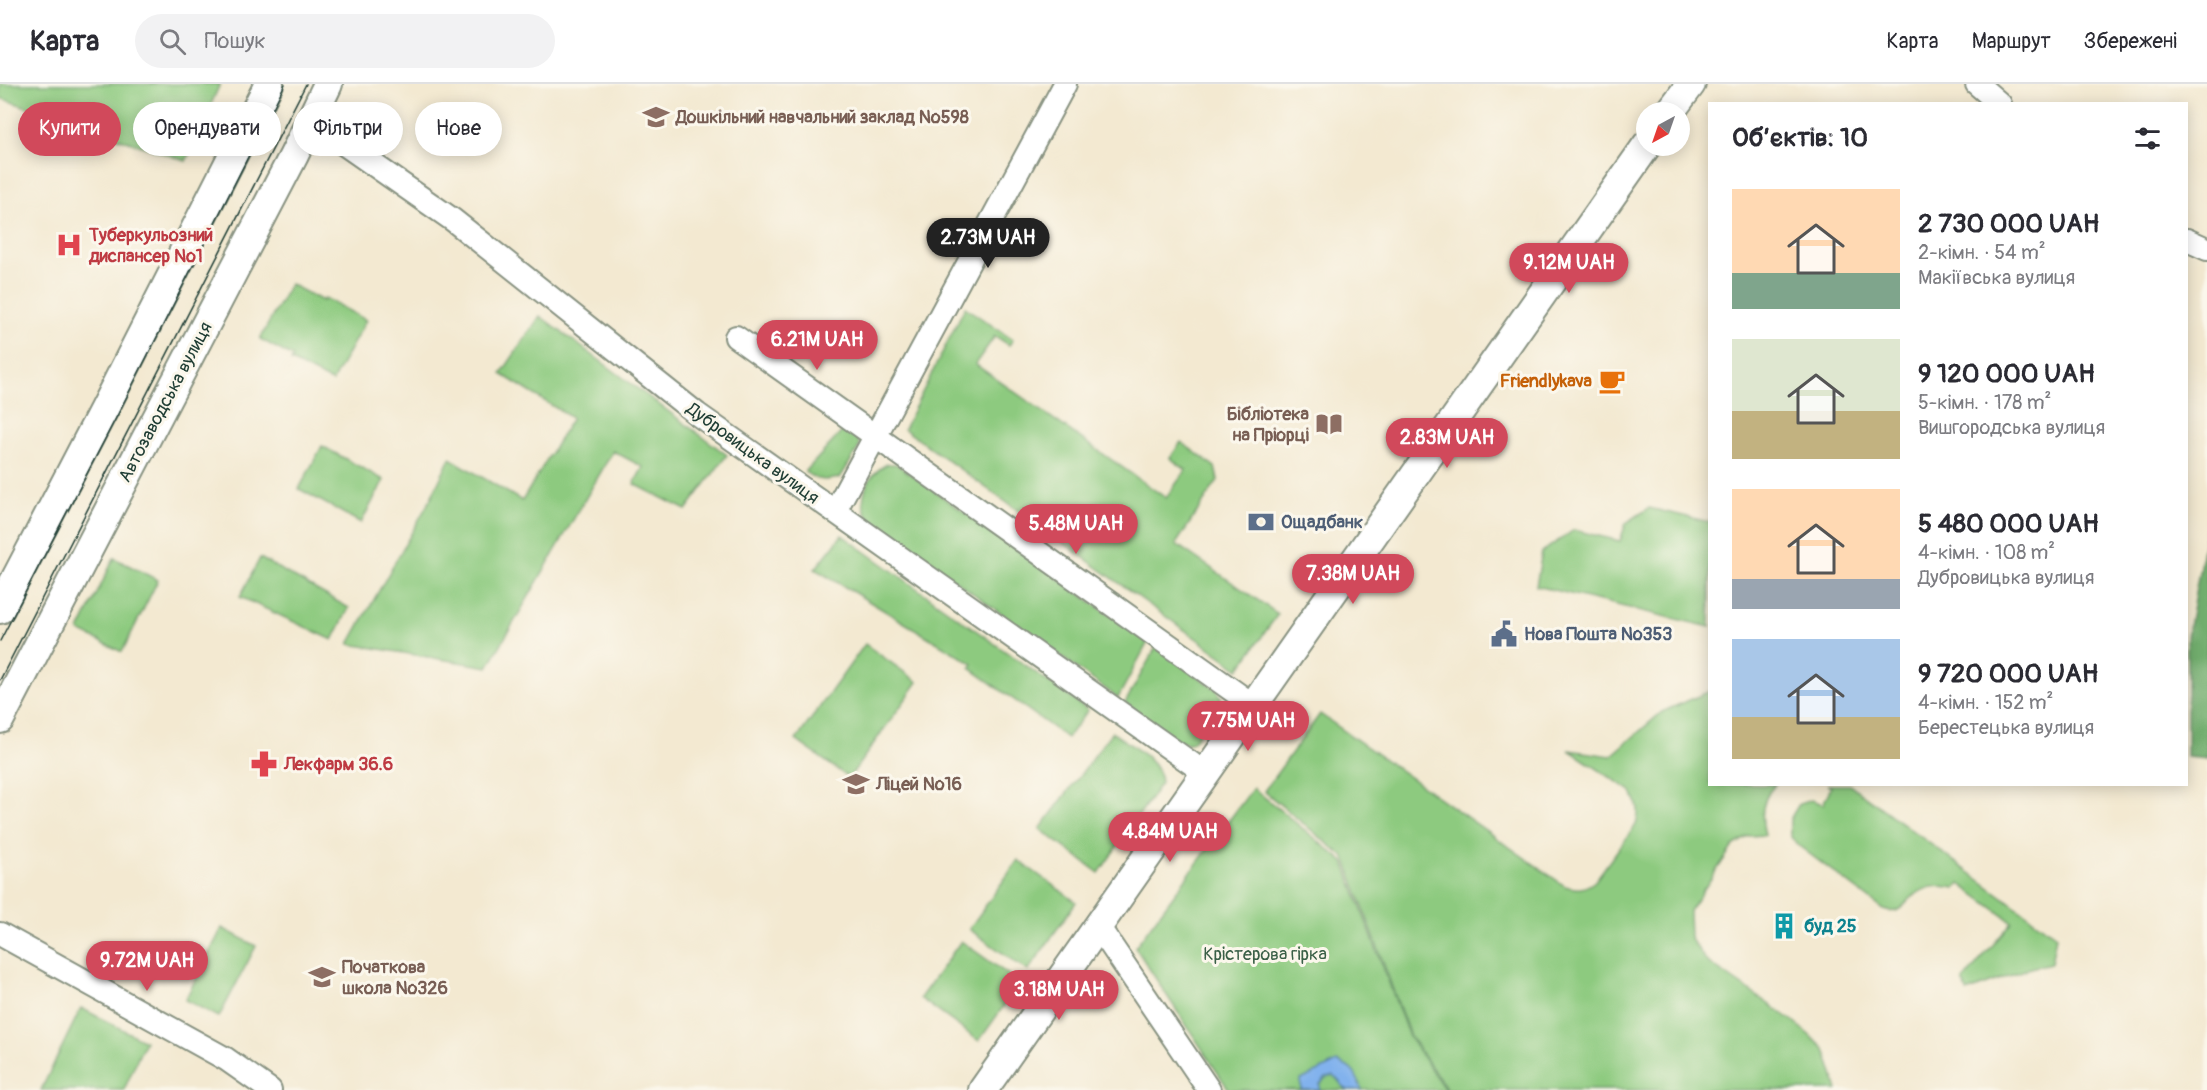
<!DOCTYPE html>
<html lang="uk">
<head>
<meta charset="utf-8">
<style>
  :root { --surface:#fff; --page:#f2f2f3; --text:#2b2b33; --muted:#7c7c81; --line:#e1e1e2; --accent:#d1495b }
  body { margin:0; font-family:Pangolin,sans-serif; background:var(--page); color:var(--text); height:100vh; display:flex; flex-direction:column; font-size:22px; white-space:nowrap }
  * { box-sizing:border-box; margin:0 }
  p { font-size:20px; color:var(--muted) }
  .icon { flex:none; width:33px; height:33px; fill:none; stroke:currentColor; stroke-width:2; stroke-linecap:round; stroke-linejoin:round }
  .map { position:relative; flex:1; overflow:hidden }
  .side { position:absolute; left:1708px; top:18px; width:480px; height:684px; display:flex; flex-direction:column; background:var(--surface); border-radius:0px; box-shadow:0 3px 15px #0003 }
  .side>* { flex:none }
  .hud { position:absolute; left:18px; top:18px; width:570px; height:54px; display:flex; gap:12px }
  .needle { width:39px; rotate:220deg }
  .buttons { position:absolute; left:1636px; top:18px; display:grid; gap:12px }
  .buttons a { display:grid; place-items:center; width:54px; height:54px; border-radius:50%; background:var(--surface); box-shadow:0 3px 15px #0003; font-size:30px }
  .price { position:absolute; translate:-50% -51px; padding:0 14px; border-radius:21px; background:var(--accent); color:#fff; font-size:20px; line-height:39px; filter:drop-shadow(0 2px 3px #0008) }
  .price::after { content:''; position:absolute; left:50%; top:36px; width:18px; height:14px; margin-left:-9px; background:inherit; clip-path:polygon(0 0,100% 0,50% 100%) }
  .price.selected { background:#222; color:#fff }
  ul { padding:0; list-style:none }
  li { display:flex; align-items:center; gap:18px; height:150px; padding:0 24px }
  li span { display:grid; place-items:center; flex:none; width:168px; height:120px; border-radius:0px; color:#555 }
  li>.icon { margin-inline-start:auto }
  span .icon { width:72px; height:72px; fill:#fffc; stroke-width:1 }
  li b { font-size:26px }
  h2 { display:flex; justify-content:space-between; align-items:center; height:72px; padding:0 24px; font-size:26px }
  .chip { padding:0 21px; border-radius:27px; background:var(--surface); box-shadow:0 3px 15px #0003; font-size:21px; line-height:54px }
  .chip.selected { background:var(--accent); color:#fff }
  header { display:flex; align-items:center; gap:36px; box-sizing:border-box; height:84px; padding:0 30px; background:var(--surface); border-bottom:2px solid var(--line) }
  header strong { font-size:28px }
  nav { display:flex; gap:33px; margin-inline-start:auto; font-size:21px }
  .search { width:420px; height:54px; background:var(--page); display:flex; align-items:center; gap:15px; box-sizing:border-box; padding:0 21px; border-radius:33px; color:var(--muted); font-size:22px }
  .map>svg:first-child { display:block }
</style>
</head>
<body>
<header>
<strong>Карта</strong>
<div class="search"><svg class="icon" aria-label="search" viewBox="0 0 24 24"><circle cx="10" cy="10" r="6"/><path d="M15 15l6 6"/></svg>Пошук</div>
<nav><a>Карта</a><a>Маршрут</a><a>Збережені</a></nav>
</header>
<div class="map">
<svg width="2207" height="1006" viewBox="0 0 2207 1006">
  <rect width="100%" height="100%" fill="#fbf7ec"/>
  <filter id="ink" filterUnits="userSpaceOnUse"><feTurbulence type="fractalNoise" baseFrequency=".0167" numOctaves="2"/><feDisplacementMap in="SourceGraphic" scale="12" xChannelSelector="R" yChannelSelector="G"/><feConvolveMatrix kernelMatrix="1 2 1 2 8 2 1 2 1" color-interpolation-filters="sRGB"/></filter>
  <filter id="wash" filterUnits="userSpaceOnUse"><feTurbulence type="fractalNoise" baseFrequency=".008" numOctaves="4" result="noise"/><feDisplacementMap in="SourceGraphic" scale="24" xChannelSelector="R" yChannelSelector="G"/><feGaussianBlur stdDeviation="1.35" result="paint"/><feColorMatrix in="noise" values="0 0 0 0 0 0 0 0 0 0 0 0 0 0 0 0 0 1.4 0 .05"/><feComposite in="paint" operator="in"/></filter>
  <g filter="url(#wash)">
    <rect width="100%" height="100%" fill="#f3e9d1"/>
    <path fill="#8dca7f" stroke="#56845a" stroke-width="1.5" d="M0 0H220L186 77 0 14Z
      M290 200 323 217 325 214 366 236 332 298 291 277 293 273 260 255Z
      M965 223 1013 256 1009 261 995 252 975 280 1166 414 1186 386 1170 374 1181 358 1215 383 1218 396 1176 460 1278 530 1239 585 904 345Z
      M540 232 727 371 686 426 634 400 643 383 613 367 488 583 349 560 430 416 450 374 522 417 572 334 501 290Z
      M847 342 857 353 860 362 840 394C826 397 816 397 805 388Z
      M322 362 384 396 361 439 299 405Z
      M887 380H896L1148 558 1118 614 870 435C855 416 868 390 887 380Z
      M1649 424 1710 438V543L1536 502 1542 468 1574 446 1620 457 1626 439Z
      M842 451 1088 626 1067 654 970 584 973 580 815 485Z
      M114 474 158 496 122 568 79 547Z
      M260 474 349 524 333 556 240 513Z
      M865 560 918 598 849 694 796 656Z
      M1156 563 1217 606 1221 613 1220 620 1195 655 1190 659 1179 658 1125 619Z
      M1710 607V700L1775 701C1761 715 1760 732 1765 751L1749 752 1733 762 1689 827 1690 854 1706 877 1792 936 1825 965 1838 1006H1447L1410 952 1345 774 1264 707 1320 630 1565 802C1578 806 1585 805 1595 797L1636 741C1640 727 1638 719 1631 707L1569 666 1611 672 1662 628Z
      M1112 648C1129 661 1160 675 1161 699L1099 789 1040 745Z
      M1827 701H1850L2056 852 2051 879 2030 884 1967 908 1963 897 2012 838 1960 800 1956 804C1941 801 1928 801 1915 811 1904 819 1900 832 1884 826L1799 762 1790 752V735L1799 720 1811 716 1823 720 1831 703Z
      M1253 704 1344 778 1409 953 1445 1006H1229L1135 863Z
      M1018 776 1076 818 1028 887 969 845Z
      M222 844 256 862 219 933 185 916Z
      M961 857 1020 899 979 957 920 914Z
      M81 924 145 957 124 1006H41Z"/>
    <path fill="#72ae6e" stroke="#487651" stroke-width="1.5" d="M2207 443V675L2187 673V553Z"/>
    <path fill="#82b2ed" stroke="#507890" stroke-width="1.5" d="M1337 978C1354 984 1356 990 1362 1006H1347L1334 992 1326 994 1320 1000V1006H1301V996Z"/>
  </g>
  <g filter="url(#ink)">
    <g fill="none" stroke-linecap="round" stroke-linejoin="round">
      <g stroke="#899382" stroke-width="26">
        <path id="minor" d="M1977 0 2000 20
          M309 38 334 53 453 136 697 330 1205 689
          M2187 156 2207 165
          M736 253 1253 621
          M835 427 1065 0
          M1098 842 1209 1006
          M0 850 226 975 270 1006"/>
      </g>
      <g stroke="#899382" stroke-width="32">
        <path id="major" d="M1670 28 1691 0
          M0 525 104 325 269 0
          M0 635 294 71 328 0
          M983 1006 1647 61"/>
      </g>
      <use href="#minor" stroke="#fff" stroke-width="22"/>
      <use href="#major" stroke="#fff" stroke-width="28"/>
      <path stroke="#1f3d34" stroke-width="1.5" d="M0 557 117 332 285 0
        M0 596 306 0"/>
    </g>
  </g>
  <defs>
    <g id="school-bare" transform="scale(2.07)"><path d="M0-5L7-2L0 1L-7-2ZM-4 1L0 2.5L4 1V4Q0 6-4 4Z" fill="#8d6e63" stroke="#fbf7ec" stroke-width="2.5" paint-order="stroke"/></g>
    <g id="hospital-bare" transform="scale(2.07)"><path d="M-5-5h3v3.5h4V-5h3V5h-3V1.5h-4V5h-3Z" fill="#e0444e" stroke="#fbf7ec" stroke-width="2.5" paint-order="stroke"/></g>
    <g id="cafe-bare" transform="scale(2.07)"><path d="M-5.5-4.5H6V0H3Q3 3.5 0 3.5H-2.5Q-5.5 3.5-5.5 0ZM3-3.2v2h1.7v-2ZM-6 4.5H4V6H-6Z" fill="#e8710a" stroke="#fbf7ec" stroke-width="2.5" paint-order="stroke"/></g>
    <g id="library-bare" transform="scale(2.07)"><path d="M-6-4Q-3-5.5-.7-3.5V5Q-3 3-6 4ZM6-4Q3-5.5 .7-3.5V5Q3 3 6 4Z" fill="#8d6e63" stroke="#fbf7ec" stroke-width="2.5" paint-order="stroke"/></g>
    <g id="bank-bare" transform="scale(2.07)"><path d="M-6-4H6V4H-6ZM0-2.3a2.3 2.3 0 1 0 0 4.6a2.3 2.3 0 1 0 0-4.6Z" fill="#5c6f8a" stroke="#fbf7ec" stroke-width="2.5" paint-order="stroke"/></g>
    <g id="civic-bare" transform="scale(2.07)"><path d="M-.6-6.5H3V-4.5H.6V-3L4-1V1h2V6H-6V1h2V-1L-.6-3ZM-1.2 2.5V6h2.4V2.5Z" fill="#5c6f8a" stroke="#fbf7ec" stroke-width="2.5" paint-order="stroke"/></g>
    <g id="pharmacy-bare" transform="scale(2.07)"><path d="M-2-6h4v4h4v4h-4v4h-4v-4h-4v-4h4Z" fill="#e0444e" stroke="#fbf7ec" stroke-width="2.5" paint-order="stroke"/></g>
    <g id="building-bare" transform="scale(2.07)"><path d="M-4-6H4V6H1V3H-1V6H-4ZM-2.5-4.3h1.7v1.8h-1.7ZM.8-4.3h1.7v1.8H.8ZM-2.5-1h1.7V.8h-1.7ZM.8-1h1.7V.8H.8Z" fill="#0f9aa8" stroke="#fbf7ec" stroke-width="2.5" paint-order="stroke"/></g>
  </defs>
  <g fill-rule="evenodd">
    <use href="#school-bare" x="656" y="33"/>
    <use href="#hospital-bare" x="69" y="161"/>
    <use href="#cafe-bare" x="1612" y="297"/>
    <use href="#library-bare" x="1329" y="340"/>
    <use href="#bank-bare" x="1261" y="438"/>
    <use href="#civic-bare" x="1504" y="550"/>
    <use href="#pharmacy-bare" x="264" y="680"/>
    <use href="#school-bare" x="856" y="700"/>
    <use href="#building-bare" x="1784" y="842"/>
    <use href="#school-bare" x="322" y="893"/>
  </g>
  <g text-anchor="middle" stroke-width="6" stroke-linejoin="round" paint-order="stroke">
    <g font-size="18" font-weight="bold" fill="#785e54" stroke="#fbf7ec" text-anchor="start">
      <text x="676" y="39">Дошкільний навчальний заклад №598</text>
      <text x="1309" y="336" text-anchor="end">Бібліотека<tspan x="1309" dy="21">на Пріорці</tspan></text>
      <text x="876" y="706">Ліцей №16</text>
      <text x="342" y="889">Початкова<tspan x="342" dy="21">школа №326</tspan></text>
    </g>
    <g font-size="18" font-weight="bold" fill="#be3a42" stroke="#fbf7ec" text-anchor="start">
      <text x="89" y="157">Туберкульозний<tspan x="89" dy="21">диспансер №1</tspan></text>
      <text x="284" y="686">Лекфарм 36.6</text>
    </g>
    <g font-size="18" font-weight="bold" fill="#c56008" stroke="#fbf7ec" text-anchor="end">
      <text x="1592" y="303">Friendlykava</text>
    </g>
    <g font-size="18" fill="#1f3d34" stroke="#fbf7ec">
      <text transform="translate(165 318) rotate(-62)" y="6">Автозаводська вулиця</text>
      <text transform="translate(753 369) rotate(36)" y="6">Дубровицька вулиця</text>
    </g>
    <g font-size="18" font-weight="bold" fill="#4e5e75" stroke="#fbf7ec" text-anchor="start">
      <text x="1281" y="444">Ощадбанк</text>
      <text x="1524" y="556">Нова Пошта №353</text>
    </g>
    <g font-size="18" font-weight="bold" fill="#0d838f" stroke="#fbf7ec" text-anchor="start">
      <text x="1804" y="848">буд 25</text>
    </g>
    <g font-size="18" fill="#3a6047" stroke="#fbf7ec">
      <text x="1265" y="876">Крістерова гірка</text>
    </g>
  </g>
</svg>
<div class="buttons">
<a><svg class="needle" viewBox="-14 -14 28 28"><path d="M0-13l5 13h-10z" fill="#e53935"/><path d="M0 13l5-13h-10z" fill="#7c7c81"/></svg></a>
</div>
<b class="price selected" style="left:988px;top:185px">2.73M UAH</b>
<b class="price" style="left:1569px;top:210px">9.12M UAH</b>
<b class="price" style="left:817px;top:287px">6.21M UAH</b>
<b class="price" style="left:1447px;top:385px">2.83M UAH</b>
<b class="price" style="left:1076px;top:471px">5.48M UAH</b>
<b class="price" style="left:1353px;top:521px">7.38M UAH</b>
<b class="price" style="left:1248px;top:668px">7.75M UAH</b>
<b class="price" style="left:1170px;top:779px">4.84M UAH</b>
<b class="price" style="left:147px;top:908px">9.72M UAH</b>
<b class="price" style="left:1059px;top:937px">3.18M UAH</b>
<div class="hud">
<a class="chip selected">Купити</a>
<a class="chip">Орендувати</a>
<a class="chip">Фільтри</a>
<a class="chip">Нове</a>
</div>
<section class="side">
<h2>Об’єктів: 10<svg class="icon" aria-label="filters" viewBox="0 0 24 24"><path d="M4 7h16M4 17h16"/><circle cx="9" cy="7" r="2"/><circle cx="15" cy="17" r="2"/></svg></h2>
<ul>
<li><span style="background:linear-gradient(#ffd9b3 70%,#7fa58c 0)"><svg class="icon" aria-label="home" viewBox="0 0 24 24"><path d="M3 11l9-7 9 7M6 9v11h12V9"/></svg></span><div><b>2 730 000 UAH</b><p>2-кімн. · 54 m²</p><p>Макіївська вулиця</p></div></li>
<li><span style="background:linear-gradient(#dfe7d0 60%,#c2b280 0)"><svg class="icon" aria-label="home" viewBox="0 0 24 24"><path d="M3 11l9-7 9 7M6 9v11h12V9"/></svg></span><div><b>9 120 000 UAH</b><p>5-кімн. · 178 m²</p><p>Вишгородська вулиця</p></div></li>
<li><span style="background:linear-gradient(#ffd9b3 75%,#9aa5b1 0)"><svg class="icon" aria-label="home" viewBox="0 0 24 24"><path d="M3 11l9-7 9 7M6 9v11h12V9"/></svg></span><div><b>5 480 000 UAH</b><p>4-кімн. · 108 m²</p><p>Дубровицька вулиця</p></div></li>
<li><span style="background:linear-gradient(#a9c7e8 65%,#c2b280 0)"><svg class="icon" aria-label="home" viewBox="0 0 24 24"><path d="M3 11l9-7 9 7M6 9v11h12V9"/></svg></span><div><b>9 720 000 UAH</b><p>4-кімн. · 152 m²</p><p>Берестецька вулиця</p></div></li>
</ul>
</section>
</div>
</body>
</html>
